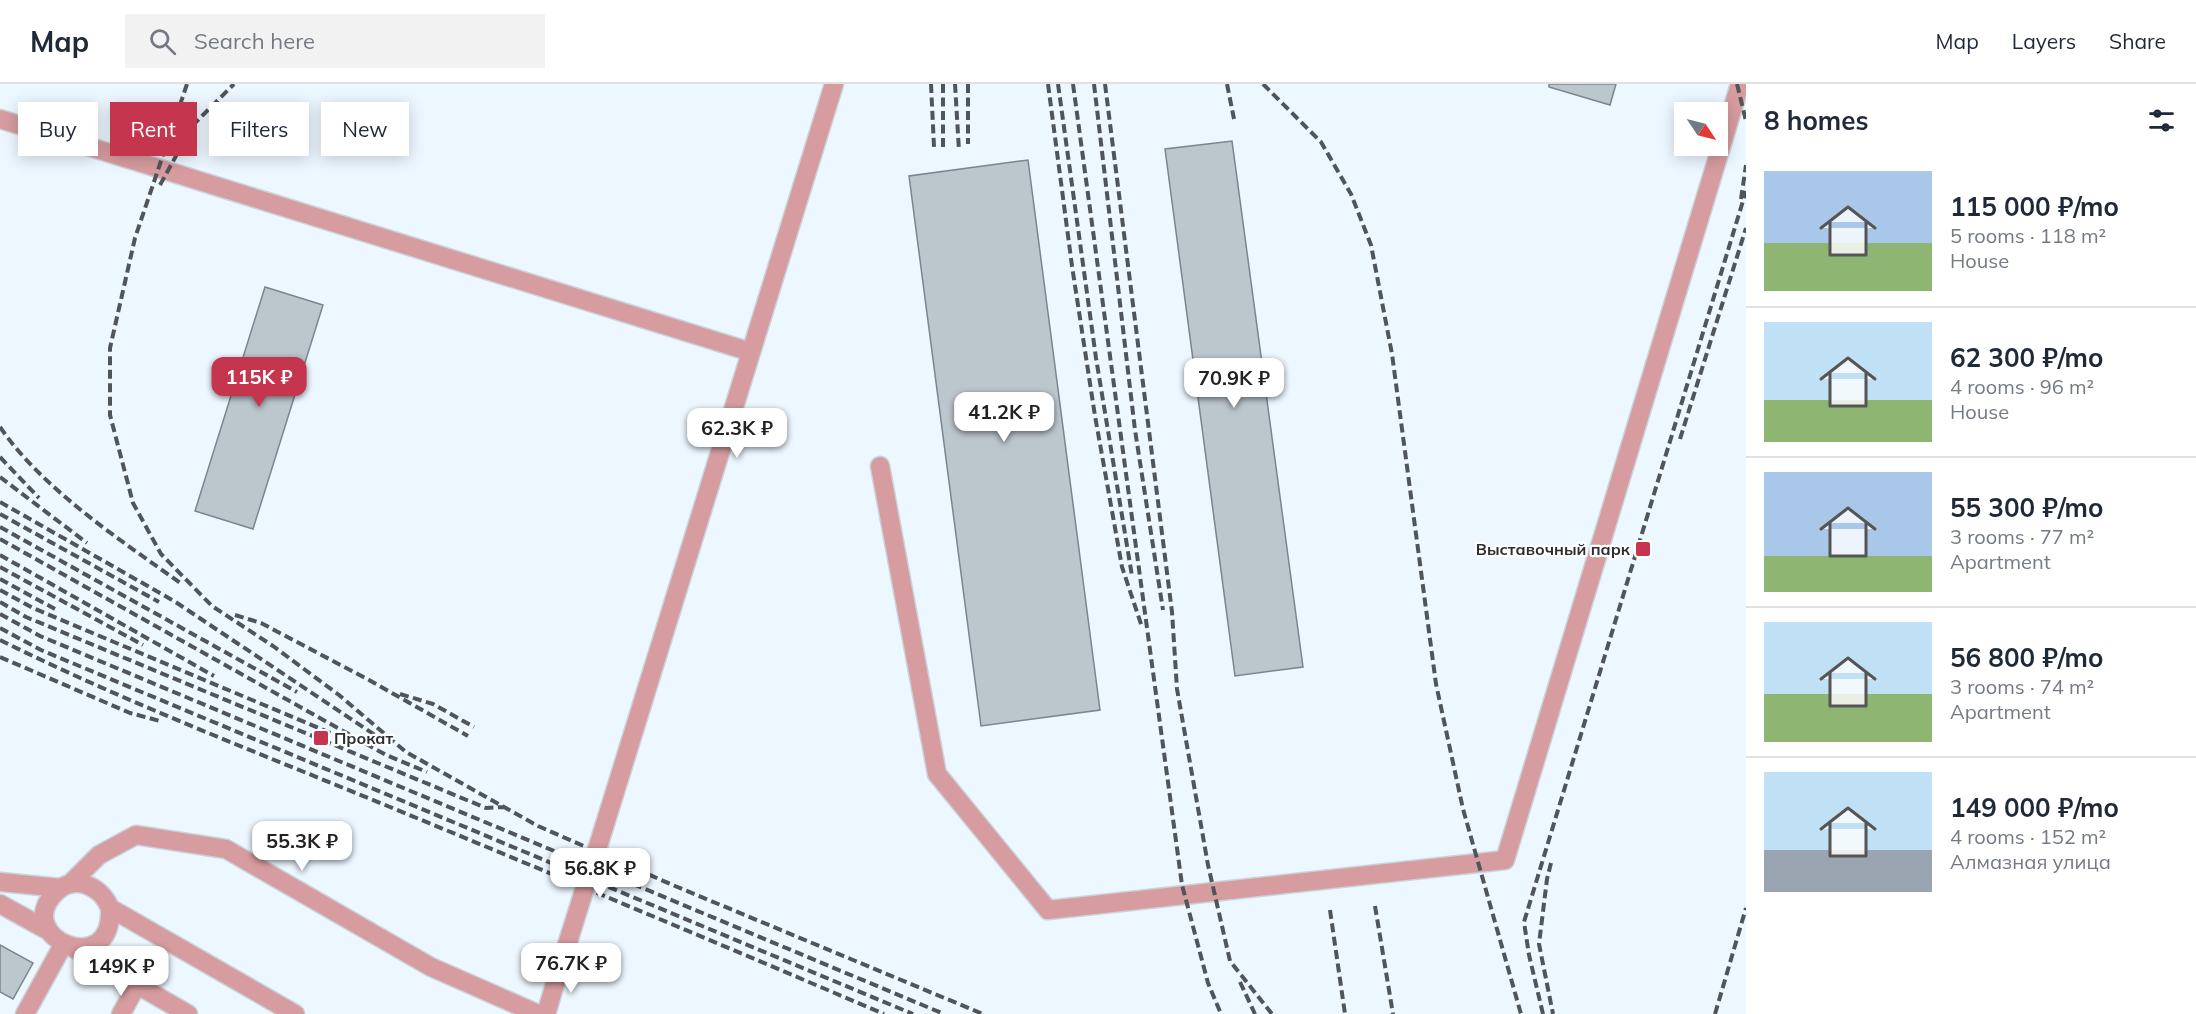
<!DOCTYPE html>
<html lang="en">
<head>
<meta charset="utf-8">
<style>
  :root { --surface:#fff; --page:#f2f2f3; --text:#1f2937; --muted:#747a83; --line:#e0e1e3; --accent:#c6354e }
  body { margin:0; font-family:Mulish,sans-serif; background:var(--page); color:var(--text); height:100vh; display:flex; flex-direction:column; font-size:22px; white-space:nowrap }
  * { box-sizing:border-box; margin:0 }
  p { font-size:20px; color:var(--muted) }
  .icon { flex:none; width:33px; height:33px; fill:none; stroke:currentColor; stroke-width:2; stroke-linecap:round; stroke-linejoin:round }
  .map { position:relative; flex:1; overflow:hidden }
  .side { display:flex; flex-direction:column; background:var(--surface); width:450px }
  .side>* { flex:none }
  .top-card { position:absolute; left:18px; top:18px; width:570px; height:54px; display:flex; gap:12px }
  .needle { width:39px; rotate:125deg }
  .buttons { position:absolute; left:1674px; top:18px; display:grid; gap:12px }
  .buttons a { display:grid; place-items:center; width:54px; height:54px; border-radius:0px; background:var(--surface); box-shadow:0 3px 15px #0003; font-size:30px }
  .price { position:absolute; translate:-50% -51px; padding:0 14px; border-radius:12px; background:#fff; color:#222; font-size:20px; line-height:39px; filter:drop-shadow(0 2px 3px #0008) }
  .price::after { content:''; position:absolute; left:50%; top:36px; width:18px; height:14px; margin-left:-9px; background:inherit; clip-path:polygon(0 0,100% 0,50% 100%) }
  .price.on { background:var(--accent); color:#fff }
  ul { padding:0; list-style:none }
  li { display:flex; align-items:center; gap:18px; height:150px; padding:0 18px }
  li+li { border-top:2px solid var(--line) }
  li span { display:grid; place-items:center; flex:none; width:168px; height:120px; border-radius:0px; color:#555 }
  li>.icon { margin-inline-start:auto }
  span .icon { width:72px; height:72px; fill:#fffc; stroke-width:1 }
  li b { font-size:26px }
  h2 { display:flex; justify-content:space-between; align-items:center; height:72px; padding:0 18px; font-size:26px }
  .pill { padding:0 21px; border-radius:0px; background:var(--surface); box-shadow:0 3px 15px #0003; font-size:21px; line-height:54px }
  .pill.on { background:var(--accent); color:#fff }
  header { display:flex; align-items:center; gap:36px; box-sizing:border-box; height:84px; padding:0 30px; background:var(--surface); border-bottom:2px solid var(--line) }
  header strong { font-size:28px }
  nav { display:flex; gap:33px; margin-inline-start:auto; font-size:21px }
  .search { width:420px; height:54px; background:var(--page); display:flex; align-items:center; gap:15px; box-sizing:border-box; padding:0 21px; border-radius:0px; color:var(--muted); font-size:22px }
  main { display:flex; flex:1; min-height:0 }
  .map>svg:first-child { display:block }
</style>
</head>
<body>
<header>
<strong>Map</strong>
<div class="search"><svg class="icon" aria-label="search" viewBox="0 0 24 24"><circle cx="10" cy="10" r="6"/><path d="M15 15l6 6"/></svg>Search here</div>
<nav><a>Map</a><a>Layers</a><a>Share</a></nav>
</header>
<main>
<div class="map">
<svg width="1746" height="930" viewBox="0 0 1746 930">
  <rect width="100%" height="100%" fill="#edf7ff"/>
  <path fill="#bcc6cd" stroke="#7c858c" stroke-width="1.5" d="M1549 0H1616L1610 21 1549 3Z
    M1232 57 1303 583 1235 592 1165 65Z
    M1028 76 1100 626 981 642 909 92Z
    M265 203 323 221 253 445 195 427Z
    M0 861 33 879 13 915 0 908Z"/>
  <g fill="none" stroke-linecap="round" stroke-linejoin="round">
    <g stroke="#cad3da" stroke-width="21">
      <path id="minor" d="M0 35 751 268
        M880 382 937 690 1048 826 1505 776 1740 0
        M605 740 834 0
        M0 798 61 804
        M70 800 99 771 136 751 226 765 431 883 538 930
        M0 820 49 847
        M110 824C114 898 11 853 55 809 74 789 101 802 110 824L295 930
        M73 864 188 930
        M25 930 63 861
        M121 930 137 901
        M546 930 561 880"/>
    </g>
    <use href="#minor" stroke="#d79c9f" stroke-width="18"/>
    <path stroke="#505559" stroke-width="4" stroke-dasharray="9 4.5" stroke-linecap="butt" d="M187 0 135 154 110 264V331L133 419 161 470 212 522 273 562 339 611 406 668 504 723 538 742 675 802 983 930
      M931 0 934 63
      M943 0V66
      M955 0 959 67
      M968 0V60
      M1048 0 1072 182 1095 332 1122 483 1142 543
      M1058 0 1096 274 1132 492
      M1073 0 1182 801 1208 899 1221 930
      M1094 0 1135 346 1163 526
      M1105 0 1172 528 1177 605 1208 781 1230 877 1272 930
      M1227 0 1234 35
      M1263 0 1321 58 1351 110 1371 161 1392 270 1436 600 1463 725 1521 930
      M1737 0 1746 37
      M160 101 193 41 234 0
      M1741 115 1746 81
      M0 343C44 407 121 456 183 501
      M1680 355 1746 144
      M0 373 39 414
      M0 393 87 459
      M0 418 174 517 384 657
      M0 430 159 518
      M0 443 297 608
      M0 455 386 671 427 688
      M0 471 214 592
      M0 483 143 561
      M0 495 55 525
      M0 506 33 524 333 650
      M0 518 26 533 486 724 504 723
      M0 530 40 552 944 930
      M235 531 261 539 369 596 468 652
      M0 544 41 566 913 930
      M0 556C127 619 259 669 390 723 555 791 720 860 884 930
      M0 573 130 629 160 637
      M400 610 433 620 474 643
      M1551 779 1547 795 1539 860 1553 930
      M1375 822 1393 930
      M1330 826 1345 930
      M1240 898 1255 930
      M1543 930 1529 871 1524 838 1746 107
      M1715 930 1746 824"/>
    <g stroke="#cad3da" stroke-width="21" stroke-linecap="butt">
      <path id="minor-bridge" d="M561 880 605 740"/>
    </g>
    <use href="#minor-bridge" stroke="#d79c9f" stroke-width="18"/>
  </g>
  <g fill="#c6354e" stroke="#fff" stroke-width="2">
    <rect x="1635" y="457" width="16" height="16" rx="3"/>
    <rect x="313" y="646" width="16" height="16" rx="3"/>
  </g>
  <g text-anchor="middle" stroke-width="4.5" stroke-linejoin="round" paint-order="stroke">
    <g font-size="16" font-weight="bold" fill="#2a2e31" stroke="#fff" text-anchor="end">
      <text x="1630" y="471">Выставочный парк</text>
      <text x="334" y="660" text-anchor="start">Прокат</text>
    </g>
  </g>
</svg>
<div class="buttons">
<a><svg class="needle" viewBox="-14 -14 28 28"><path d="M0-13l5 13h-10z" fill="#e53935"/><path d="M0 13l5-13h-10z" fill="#747a83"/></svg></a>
</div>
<b class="price on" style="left:259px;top:324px">115K ₽</b>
<b class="price" style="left:1234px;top:325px">70.9K ₽</b>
<b class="price" style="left:1004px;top:359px">41.2K ₽</b>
<b class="price" style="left:737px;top:375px">62.3K ₽</b>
<b class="price" style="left:302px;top:788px">55.3K ₽</b>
<b class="price" style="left:600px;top:815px">56.8K ₽</b>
<b class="price" style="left:571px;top:910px">76.7K ₽</b>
<b class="price" style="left:121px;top:913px">149K ₽</b>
<div class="top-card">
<a class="pill">Buy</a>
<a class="pill on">Rent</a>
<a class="pill">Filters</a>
<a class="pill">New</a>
</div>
</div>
<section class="side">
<h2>8 homes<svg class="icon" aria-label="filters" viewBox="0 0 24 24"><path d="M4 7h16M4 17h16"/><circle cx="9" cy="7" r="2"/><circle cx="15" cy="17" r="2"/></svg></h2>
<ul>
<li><span style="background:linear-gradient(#a9c7e8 60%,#8fb573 0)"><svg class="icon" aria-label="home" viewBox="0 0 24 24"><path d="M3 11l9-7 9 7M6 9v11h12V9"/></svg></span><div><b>115 000 ₽/mo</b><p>5 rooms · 118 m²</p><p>House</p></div></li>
<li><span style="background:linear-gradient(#bfe0f5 65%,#8fb573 0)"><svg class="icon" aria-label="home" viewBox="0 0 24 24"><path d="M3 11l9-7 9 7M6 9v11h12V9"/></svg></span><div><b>62 300 ₽/mo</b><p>4 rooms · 96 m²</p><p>House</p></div></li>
<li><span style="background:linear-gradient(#a9c7e8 70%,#8fb573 0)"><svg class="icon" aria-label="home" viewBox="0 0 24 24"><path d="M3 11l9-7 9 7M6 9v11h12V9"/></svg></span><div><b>55 300 ₽/mo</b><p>3 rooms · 77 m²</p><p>Apartment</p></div></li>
<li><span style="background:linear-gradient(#bfe0f5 60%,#8fb573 0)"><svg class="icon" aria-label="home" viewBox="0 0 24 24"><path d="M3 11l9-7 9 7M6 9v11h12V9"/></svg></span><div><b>56 800 ₽/mo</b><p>3 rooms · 74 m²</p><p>Apartment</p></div></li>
<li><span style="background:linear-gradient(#bfe0f5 65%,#9aa5b1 0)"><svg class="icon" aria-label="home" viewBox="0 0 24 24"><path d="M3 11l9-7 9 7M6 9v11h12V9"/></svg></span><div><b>149 000 ₽/mo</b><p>4 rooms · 152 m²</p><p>Алмазная улица</p></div></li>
</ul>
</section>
</main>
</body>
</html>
